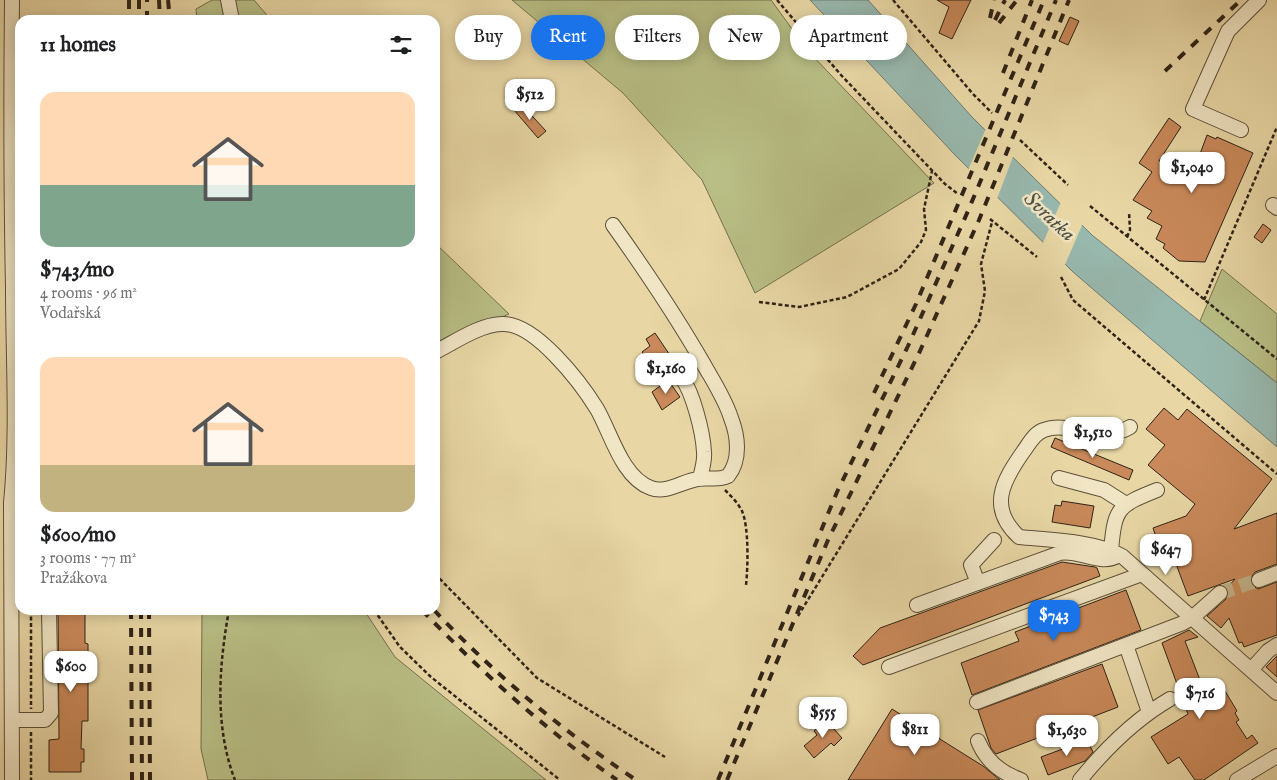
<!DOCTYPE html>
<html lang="en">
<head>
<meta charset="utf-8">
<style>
  :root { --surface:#fff; --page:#f2f2f2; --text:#202124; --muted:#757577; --accent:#1a73e8 }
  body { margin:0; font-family:"IM FELL English",serif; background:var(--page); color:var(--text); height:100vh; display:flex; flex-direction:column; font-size:19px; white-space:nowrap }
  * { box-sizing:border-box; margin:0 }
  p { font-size:16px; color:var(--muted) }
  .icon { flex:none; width:28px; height:28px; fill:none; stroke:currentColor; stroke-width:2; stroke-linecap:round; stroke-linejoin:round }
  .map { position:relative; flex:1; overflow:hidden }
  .panel { position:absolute; left:15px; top:15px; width:425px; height:600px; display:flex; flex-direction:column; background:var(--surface); border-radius:15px; box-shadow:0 2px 12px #0003 }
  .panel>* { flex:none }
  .hud { position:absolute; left:455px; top:15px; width:475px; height:45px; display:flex; gap:10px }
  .price { position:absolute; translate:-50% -42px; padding:0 11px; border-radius:10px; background:#fff; color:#222; font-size:16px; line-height:32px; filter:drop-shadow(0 1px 2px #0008) }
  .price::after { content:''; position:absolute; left:50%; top:30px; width:15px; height:11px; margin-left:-8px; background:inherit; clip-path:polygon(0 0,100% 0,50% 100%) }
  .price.on { background:var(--accent); color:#fff }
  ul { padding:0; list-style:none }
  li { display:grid; align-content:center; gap:10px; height:265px; padding:0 25px }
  li span { display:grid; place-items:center; height:155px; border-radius:15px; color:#555 }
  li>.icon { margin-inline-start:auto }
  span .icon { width:90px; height:90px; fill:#fffc; stroke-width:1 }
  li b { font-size:21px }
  h2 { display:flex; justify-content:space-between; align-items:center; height:60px; padding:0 25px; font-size:21px }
  .pill { padding:0 18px; border-radius:22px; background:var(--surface); box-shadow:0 2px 12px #0003; font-size:18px; line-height:45px }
  .pill.on { background:var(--accent); color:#fff }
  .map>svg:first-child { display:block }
</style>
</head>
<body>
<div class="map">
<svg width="1277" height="780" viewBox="0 0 1277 780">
  <rect width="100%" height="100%" fill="#e8d7a5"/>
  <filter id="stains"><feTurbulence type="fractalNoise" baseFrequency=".004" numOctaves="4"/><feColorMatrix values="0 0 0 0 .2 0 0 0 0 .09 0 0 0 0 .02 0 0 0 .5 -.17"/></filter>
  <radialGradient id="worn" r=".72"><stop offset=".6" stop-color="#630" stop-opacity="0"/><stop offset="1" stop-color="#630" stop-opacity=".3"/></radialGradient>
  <path fill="#b8be85" stroke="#74704e" d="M212 0H254L271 20H197L196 9Z
    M512 0H771L808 51 934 183 755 293 702 180 623 93Z
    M435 243 509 314 435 345Z
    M1222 269 1277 314V383L1200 321Z
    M202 610H364L395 657 546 780H208L201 749Z"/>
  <path fill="#98b8ae" stroke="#6e7c72" d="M810 0H868L972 117 1092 235 1277 383V447L1073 272 955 155Z"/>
  <path fill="#e8d7a5" d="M987 126 1014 154 997 199 968 170Z
    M1061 202 1083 223 1064 267 1042 245Z"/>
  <path fill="#c9895a" stroke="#2f2317" d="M937 0H971L952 39 939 33 949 7Z
    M1070 17 1079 21 1068 45 1059 41Z
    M521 104 546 131 538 138 514 110Z
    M1169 118 1181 127 1159 161 1170 169 1166 176 1189 184 1207 135 1216 139 1217 137 1253 153 1205 262 1179 261 1163 248 1165 244 1156 239 1162 226 1147 218 1152 211 1133 200 1152 172 1139 163Z
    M1263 224 1271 230 1262 243 1254 237Z
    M655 333 680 370 663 383 642 352 650 346 646 339Z
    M668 380 680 397 662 410 652 392Z
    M1164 408 1178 420 1187 409 1272 479 1234 529 1277 513V564L1255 572 1250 579 1253 586 1258 589 1277 582V635L1244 647 1242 642 1239 643 1229 618 1221 628 1207 616 1226 599 1228 595 1227 588 1235 579 1188 596 1169 545 1160 549 1153 528 1186 516 1195 504 1148 465 1165 445 1146 429Z
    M1055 438 1133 470 1129 480 1051 447Z
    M1062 501 1094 506 1090 528 1052 522 1055 505 1061 506Z
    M1062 562 1095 567 1097 568 1100 576 863 665 853 656 880 628Z
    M1126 590 1141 630 972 695 961 663 1019 641 1015 632Z
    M58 610H85V643L88 644V721H82L81 749H84V762H81V772H49V740L59 739Z
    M1189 630 1198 637 1185 641 1208 701 1225 691 1237 711 1235 713 1239 720 1236 722 1247 739 1252 735 1258 743 1204 780H1195L1179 757 1168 764 1151 737 1188 714 1162 643Z
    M1277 656V677L1266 667Z
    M1102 664 1118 707 996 754 991 748 978 710Z
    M892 709 983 766 1000 780H848Z
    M826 720 842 738 834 746 831 743 814 758 804 746 817 735 814 731Z
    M1087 740 1093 752 1085 761 1048 775 1041 757Z"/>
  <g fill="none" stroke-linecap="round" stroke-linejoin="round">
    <path stroke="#c3b389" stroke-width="14" stroke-dasharray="14 7" stroke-linecap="butt" d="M1220 593 1259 580"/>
    <g stroke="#5d503a" stroke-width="16">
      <path id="minor" d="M228 0 232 20
        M1241 130 1193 109 1228 31 1259 0
        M1273 205 1277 208
        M435 352C455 342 479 325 501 324 534 321 581 383 597 409 611 433 622 478 651 488 666 494 683 481 698 479 709 477 717 481 728 476 741 460 738 436 731 418 725 399 713 381 703 363 676 316 645 270 613 225
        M682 378C693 393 703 432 704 452 705 460 702 470 700 478
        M1130 427C1101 445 1070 420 1044 430 1034 433 1029 444 1023 452 1002 482 988 508 1019 537 1048 540 1097 541 1122 556L1277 693
        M1059 478 1104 490 1126 504
        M1111 550C1115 508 1117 506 1157 490
        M1259 580 1277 573
        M978 583 971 565 994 540
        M917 605 1060 553C1079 549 1101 567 1119 555
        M1126 645 1149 712
        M889 667 1142 574
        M1251 670 1268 651 1277 645
        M977 702 1183 623 1192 618 1220 593
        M12 720H45L51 713 49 610
        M978 741C986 761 1001 773 1021 780
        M12 780 11 503C18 431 13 359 13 287 11 192 11 96 12 0
        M1080 780C1106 748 1134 720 1170 699
        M1237 780 1277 756"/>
    </g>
    <path stroke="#2f2317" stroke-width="2.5" stroke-dasharray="4 2.5" stroke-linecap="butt" d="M777 0 841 75 945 184 958 194
      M893 0 973 94 992 113
      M1020 140 1068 185
      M1090 206 1277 359
      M990 219 1037 257
      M1127 237 1130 230 1129 212
      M1061 277 1073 300 1277 474
      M1204 300 1277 127
      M759 302 799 307 847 297 899 269 921 242 926 230 924 209 932 171
      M725 490C731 496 738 503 742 511 749 527 748 567 746 585
      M435 574 537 678 665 757
      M31 610V709
      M229 610C219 665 214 726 235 780
      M374 610 400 647 431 677 560 780
      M798 616 979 321 985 291 981 264 992 222
      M31 732V780"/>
    <use href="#minor" stroke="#f0e5c4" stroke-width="14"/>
    <path stroke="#2f2317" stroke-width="4" stroke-dasharray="9 9" stroke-linecap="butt" d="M129 0V20
      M139 0V20
      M159 0 160 20
      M168 0 170 20
      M990 18 994 0
      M147 20V0
      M995 20 1005 0
      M999 23 1017 0
      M1165 71 1241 0
      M1003 73 1032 0
      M874 393 916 304 1044 0
      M131 610 132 780
      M141 610 142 780
      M149 610 150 780
      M422 610C482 673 546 730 617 780
      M434 610C495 675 563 731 636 780
      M718 780 837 492 908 346 968 211 1056 0
      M727 780 828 540 920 351 979 220 1069 0"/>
  </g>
  <g text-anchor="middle" stroke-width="5" stroke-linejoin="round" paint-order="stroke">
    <g font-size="21" font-style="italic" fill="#4e5044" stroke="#f0e5c4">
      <text transform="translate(1050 216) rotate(43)" y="7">Svratka</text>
    </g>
  </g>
  <rect width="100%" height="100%" filter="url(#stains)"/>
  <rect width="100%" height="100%" fill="url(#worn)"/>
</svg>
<b class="price" style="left:530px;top:121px">$512</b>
<b class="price" style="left:1192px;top:194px">$1,040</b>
<b class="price" style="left:666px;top:395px">$1,160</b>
<b class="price" style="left:1093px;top:459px">$1,510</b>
<b class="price" style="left:1166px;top:576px">$647</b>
<b class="price on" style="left:1054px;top:642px">$743</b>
<b class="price" style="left:71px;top:693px">$600</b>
<b class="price" style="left:1200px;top:720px">$716</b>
<b class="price" style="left:823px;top:739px">$555</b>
<b class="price" style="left:915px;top:756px">$811</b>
<b class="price" style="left:1067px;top:757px">$1,630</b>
<div class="hud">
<a class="pill">Buy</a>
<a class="pill on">Rent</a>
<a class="pill">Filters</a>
<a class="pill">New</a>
<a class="pill">Apartment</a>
</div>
<section class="panel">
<h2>11 homes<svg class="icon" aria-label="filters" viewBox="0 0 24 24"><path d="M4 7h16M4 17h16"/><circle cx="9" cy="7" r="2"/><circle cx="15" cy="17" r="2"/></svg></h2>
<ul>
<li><span style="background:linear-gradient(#ffd9b3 60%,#7fa58c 0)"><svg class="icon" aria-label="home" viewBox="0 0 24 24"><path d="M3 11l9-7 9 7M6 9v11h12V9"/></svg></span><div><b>$743/mo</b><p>4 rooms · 96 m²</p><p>Vodařská</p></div></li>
<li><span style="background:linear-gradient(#ffd9b3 70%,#c2b280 0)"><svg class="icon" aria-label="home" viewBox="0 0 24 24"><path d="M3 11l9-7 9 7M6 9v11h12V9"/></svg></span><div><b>$600/mo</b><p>3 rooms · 77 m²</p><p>Pražákova</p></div></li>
</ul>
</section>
</div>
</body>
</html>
